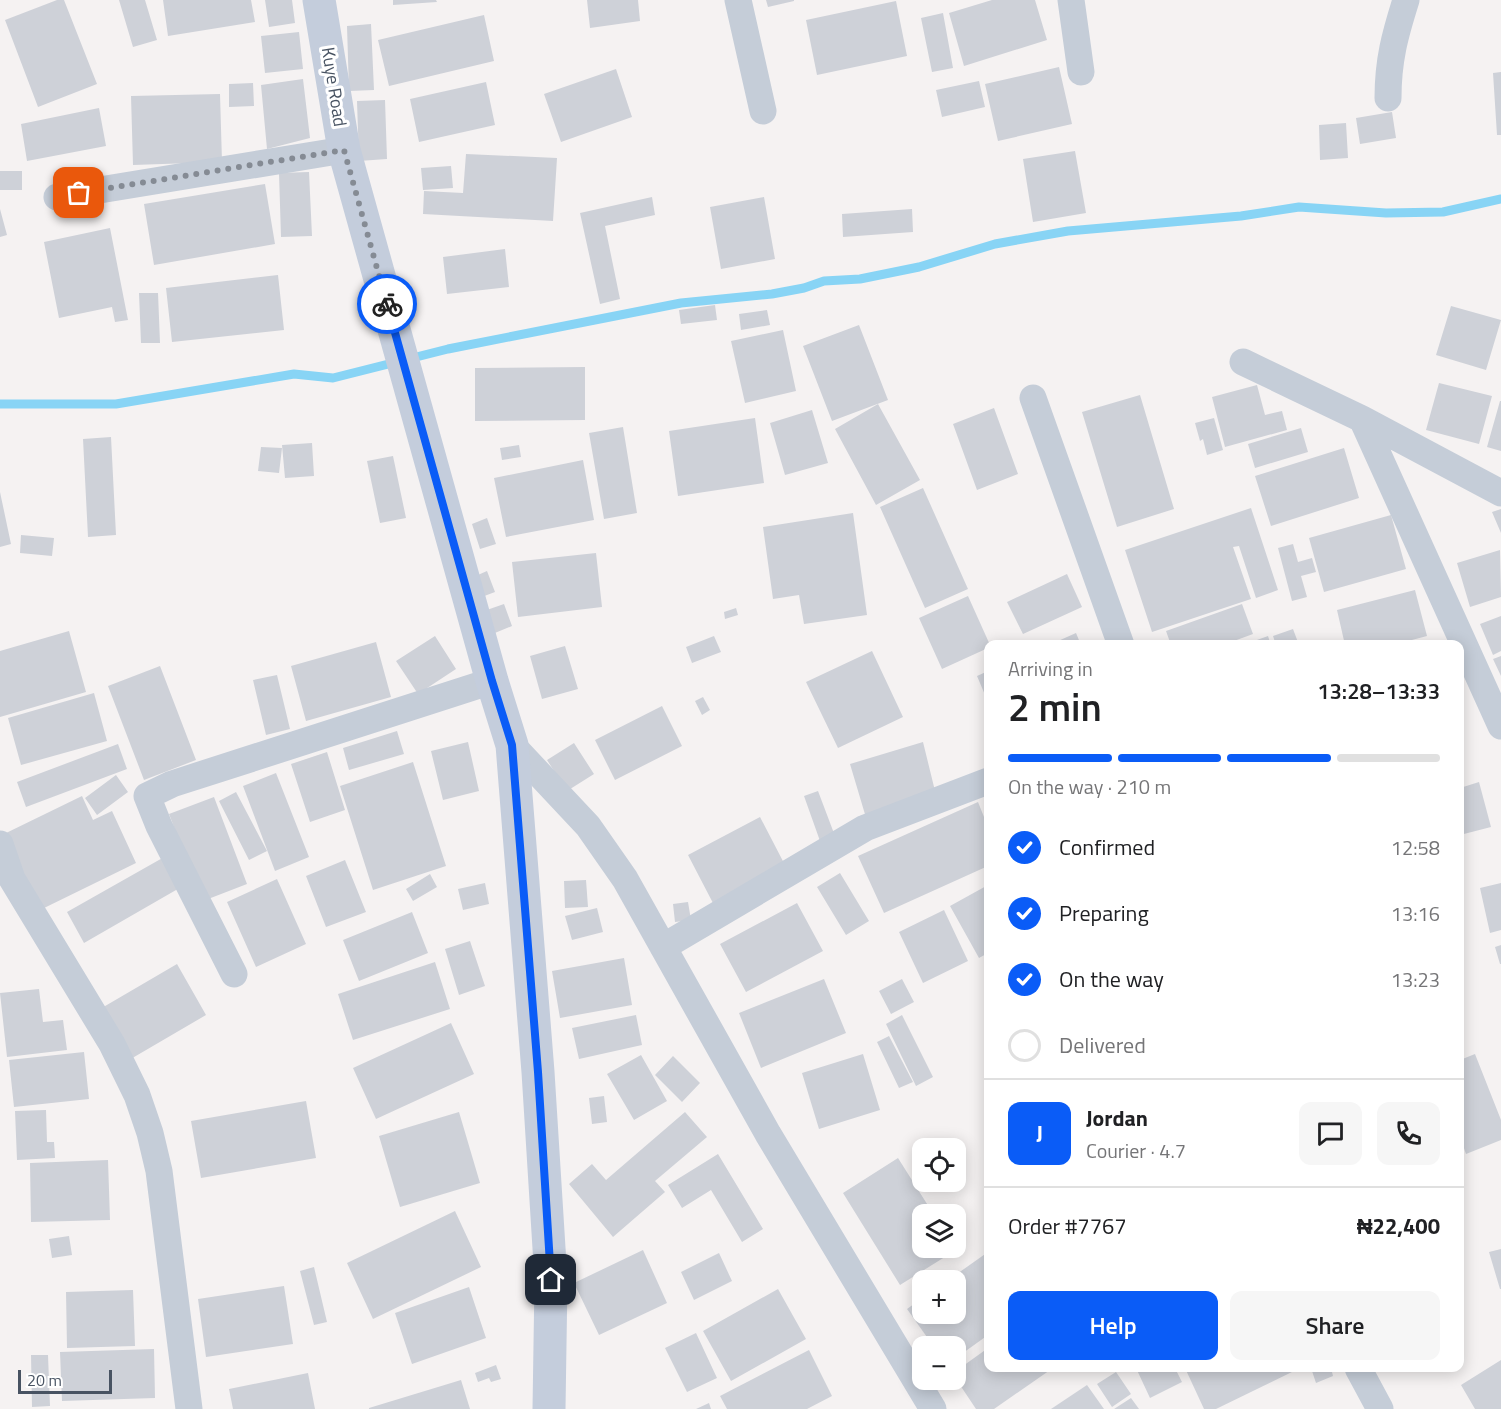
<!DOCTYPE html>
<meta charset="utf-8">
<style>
body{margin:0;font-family:"Titillium Web",sans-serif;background:#f6f6f6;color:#202124;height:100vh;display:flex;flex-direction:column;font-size:22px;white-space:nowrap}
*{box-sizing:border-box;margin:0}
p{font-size:20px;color:#757577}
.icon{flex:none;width:33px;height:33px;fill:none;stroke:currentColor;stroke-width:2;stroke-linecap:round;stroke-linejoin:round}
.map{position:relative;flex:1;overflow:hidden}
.sheet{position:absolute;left:984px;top:640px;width:480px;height:732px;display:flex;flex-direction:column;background:#fff;border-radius:12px;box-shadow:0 3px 15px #0003}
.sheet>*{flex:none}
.controls{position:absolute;left:912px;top:1138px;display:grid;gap:12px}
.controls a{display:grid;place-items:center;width:54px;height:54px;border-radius:12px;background:#fff;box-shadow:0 3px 15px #0003;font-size:30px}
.scale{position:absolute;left:18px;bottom:15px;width:94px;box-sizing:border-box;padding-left:6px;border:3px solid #485362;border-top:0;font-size:16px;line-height:21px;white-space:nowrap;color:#485362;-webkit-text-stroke:4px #fff;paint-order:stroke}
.pin{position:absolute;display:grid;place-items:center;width:51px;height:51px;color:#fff;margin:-26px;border-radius:12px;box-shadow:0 3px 9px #0006}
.courier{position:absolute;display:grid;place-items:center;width:60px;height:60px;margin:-30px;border:4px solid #0a5cf7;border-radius:50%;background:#fff;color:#222;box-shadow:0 2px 8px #0007}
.headline em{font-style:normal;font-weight:600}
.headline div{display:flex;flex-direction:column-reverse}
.headline{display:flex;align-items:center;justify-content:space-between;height:102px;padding:0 24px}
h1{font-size:39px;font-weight:600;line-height:45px}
.bar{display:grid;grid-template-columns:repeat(4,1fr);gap:9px 6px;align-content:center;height:72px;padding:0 24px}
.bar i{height:8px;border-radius:4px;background:#e0e0e0}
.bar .active{background:#0a5cf7}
.bar p{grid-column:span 4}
.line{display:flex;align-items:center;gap:15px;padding:0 24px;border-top:2px solid #e0e0e0}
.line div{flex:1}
.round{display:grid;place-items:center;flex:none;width:63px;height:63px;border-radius:12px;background:#f6f6f6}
ol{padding:0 24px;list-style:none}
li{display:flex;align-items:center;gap:18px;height:66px}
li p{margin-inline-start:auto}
li .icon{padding:6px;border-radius:50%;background:#0a5cf7;color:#fff;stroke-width:4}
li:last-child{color:#757577}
li i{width:33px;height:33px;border:3px solid #e0e0e0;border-radius:50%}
.button{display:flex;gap:12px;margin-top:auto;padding:12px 24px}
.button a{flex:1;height:69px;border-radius:12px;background:#0a5cf7;color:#fff;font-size:24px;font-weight:600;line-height:69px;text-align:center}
.button a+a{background:#f6f6f6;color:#202124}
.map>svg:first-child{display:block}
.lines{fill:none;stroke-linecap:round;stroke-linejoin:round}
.stream{stroke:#88d4f5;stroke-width:9}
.building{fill:#ced1d8}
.street{stroke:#c5cdd8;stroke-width:27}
.secondary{stroke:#c4cddc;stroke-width:33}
.done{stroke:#858b94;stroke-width:6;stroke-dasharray:0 10.8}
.route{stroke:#0a5cf7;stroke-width:8}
.labels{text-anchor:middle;stroke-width:6;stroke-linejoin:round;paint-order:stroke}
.street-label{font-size:18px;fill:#485362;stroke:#fff}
</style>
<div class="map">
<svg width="1501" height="1409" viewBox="0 0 1501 1409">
<rect width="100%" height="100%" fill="#f5f2f2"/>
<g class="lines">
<path class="stream" d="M0 404H116L294 374 333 378 448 349 681 303 772 294 804 288 824 281 860 279 919 267 995 244 1068 231 1241 216 1299 207 1386 213 1443 212 1501 199"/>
</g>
<path class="building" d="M57 0H64L97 84 38 107 5 20Z
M119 0H145L157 40 133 47Z
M163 0H251L255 22 168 36Z
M265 0H292L295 23 269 27Z
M393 0H436L437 2 393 5Z
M587 0H638L640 21 590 28Z
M766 0H794V1L768 7Z
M992 0H1035L1047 40 964 66 949 13Z
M896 1 907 56 817 75 806 20Z
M943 13 953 68 932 72 921 18Z
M484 15 494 61 389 86 378 40Z
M371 24 374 90 349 91 347 26Z
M299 32 303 69 265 73 261 36Z
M1059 67 1072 124 998 141 985 84Z
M616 69 632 117 561 142 544 94Z
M1501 72V135H1497L1493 73Z
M303 79 310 138 267 149 261 85Z
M979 81 985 107 942 117 936 90Z
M486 82 495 125 419 142 410 99Z
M253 83 254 106 229 107V84Z
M220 94 222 162 133 165 131 96Z
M385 100 387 159 359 161 357 101Z
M99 108 106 146 27 161 21 124Z
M1392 112 1396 138 1360 144 1356 118Z
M1346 123 1348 158 1320 160 1319 125Z
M1075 151 1086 213 1033 222 1023 159Z
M466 154 557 158 553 221 423 214 424 191 463 193Z
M451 166 453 188 423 190 421 168Z
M0 171H22V190H0Z
M309 172 312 236 281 237 279 173Z
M265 184 275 244 154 265 144 204Z
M652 197 655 215 605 226 620 299 600 304 580 213Z
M764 197 775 259 721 269 710 207Z
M0 209 7 235 0 237Z
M912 209 913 232 843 237 842 214Z
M110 228 128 320 115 322 112 307 59 318 44 242Z
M505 249 509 287 447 294 443 257Z
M278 275 284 330 172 342 166 288Z
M139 293H158L160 343H141Z
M715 305 717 320 681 324 679 310Z
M1451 306 1501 320 1486 370 1436 355Z
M767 310 770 325 741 330 739 314Z
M859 325 888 400 832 421 803 346Z
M783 330 796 391 745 403 731 341Z
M585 367V420L475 421V368Z
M1439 383 1492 396 1479 444 1426 430Z
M1257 385 1265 415 1282 411 1287 430 1225 447 1212 397Z
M1140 395 1174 509 1117 527 1082 412Z
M1500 401H1501V451L1487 447Z
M878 404 920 480 876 505 835 429Z
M994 408 1018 474 977 490 953 424Z
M812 410 828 463 785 475 770 423Z
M755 418 764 483 678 496 669 431Z
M1214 418 1223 450 1207 455 1203 439 1200 441 1195 423Z
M623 427 637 513 604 519 589 433Z
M1301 428 1308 452 1255 468 1248 444Z
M111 437 116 535 88 537 83 439Z
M312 443 314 476 285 478 282 445Z
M519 445 521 457 502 460 500 448Z
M261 447 282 448 279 473 258 471Z
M1344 448 1359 498 1271 526 1255 476Z
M393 456 406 518 380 523 367 461Z
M583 460 594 520 506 537 494 478Z
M923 488 968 589 925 608 880 507Z
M0 492 11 544 0 547Z
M1251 508 1278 590 1256 598 1239 546 1233 547 1251 599 1152 632 1125 550Z
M1501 509V533L1492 512Z
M853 513 867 615 804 624 799 595 773 599 763 527Z
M1391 515 1406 569 1324 592 1309 538Z
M487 518 496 544 480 549 472 524Z
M21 535 54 538 52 556 20 553Z
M1293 544 1298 562 1312 558 1316 572 1301 576 1307 597 1292 601 1278 548Z
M1500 550 1501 597 1470 607 1457 563Z
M596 553 602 607 518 617 512 562Z
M487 571 495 592 479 598 471 578Z
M1067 574 1082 607 1023 634 1007 602Z
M1415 590 1427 636 1393 645H1345L1337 610Z
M968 596 990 645H988V648L942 669 919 618Z
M504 604 512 626 490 635 481 612Z
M1242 604 1253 634 1223 645H1171L1166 631Z
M736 608 738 615 725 619 724 612Z
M1501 616V651L1493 655 1480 624Z
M1293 629 1299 645H1276L1273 636Z
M69 631 86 692 0 717V651Z
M1076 633 1081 645H1049Z
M435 636 456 669 418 694 396 661Z
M714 636 721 652 692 663 686 647Z
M1268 636 1271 645H1243Z
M376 642 391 697 306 721 291 666Z
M565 646 578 689 542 699 530 656Z
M872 651 903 717 838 748 806 682Z
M1501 656V676L1493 659Z
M160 666 196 760 144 780 108 686Z
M988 671V702L977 676Z
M277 675 290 729 266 735 253 680Z
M94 693 107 741 21 765 8 718Z
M703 697 710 710 702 715 695 701Z
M662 706 682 746 615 780 595 740Z
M397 731 404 754 349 770 343 748Z
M468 742 479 791 443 800 431 751Z
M923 742 936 795 867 821 850 764Z
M574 743 594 774 567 791 547 760Z
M118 744 127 769 26 807 17 782Z
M327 752 345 810 310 822 291 764Z
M413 762 446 866 373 890 340 786Z
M276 773 309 857 275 871 243 786Z
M116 775 128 792 97 815 85 798Z
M1479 782 1491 827 1460 835V788Z
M818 791 835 836 820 841 804 796Z
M236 792 267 851 249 860 219 801Z
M82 796 93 820 112 811 136 863 40 910 4 834Z
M214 797 247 884 203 901 169 814Z
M978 802 988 827V866L884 913 858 856Z
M760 817 786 867 714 905 688 855Z
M166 856 183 886 84 943 67 912Z
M345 860 366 912 326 927 306 876Z
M840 873 869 921 846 935 817 887Z
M430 874 437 887 413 901 406 889Z
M277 879 306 944 256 967 227 902Z
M586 880 588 907 565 908 564 881Z
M485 883 489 904 463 910 458 889Z
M1501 883V930L1490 933 1480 888Z
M988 885V953L979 958 950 906Z
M688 902 691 920 675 922 673 904Z
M797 903 823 951 746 992 720 944Z
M597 908 603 932 572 940 565 916Z
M944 910 968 961 923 983 899 932Z
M412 912 428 953 359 981 343 940Z
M470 941 485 986 459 995 445 949Z
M1501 945V964H1500L1495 947Z
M624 958 632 1005 560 1018 552 971Z
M435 962 450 1009 353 1040 338 994Z
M177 964 206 1015 129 1060 100 1009Z
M824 979 846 1033 761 1068 739 1013Z
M902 979 914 1002 891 1014 879 991Z
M39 989 43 1022 63 1020 67 1050 7 1057 0 993Z
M636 1015 642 1045 579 1059 572 1028Z
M902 1015 933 1077 916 1086 886 1024Z
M451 1023 474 1074 376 1119 353 1068Z
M889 1036 913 1082 899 1088 877 1042Z
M84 1052 89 1099 14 1107 9 1060Z
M863 1054 880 1110 819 1129 802 1073Z
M1475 1054 1501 1120V1140L1466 1154 1460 1137V1060Z
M641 1055 667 1101 634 1120 607 1074Z
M673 1056 700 1083 682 1102 655 1075Z
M604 1096 607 1122 592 1124 589 1098Z
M306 1101 316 1158 201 1178 191 1121Z
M46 1110 47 1142H54L55 1158 17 1160 15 1111Z
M459 1112 480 1183 400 1207 379 1136Z
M685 1112 707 1137 655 1181 665 1192 613 1237 569 1184 592 1164 606 1180Z
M718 1154 763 1229 742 1242 711 1190 682 1208 668 1185Z
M898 1158 934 1215H922V1248H955L956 1250 900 1285 843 1193Z
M108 1160 110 1220 31 1222 30 1163Z
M455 1211 481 1267 373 1319 347 1263Z
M69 1236 72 1255 52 1258 49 1239Z
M1501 1249V1289H1500L1489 1252Z
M643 1250 667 1303 599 1335 574 1283Z
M988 1252V1335L956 1358V1347H934L907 1309 922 1298V1314H956V1281H947Z
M719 1253 732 1281 694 1300 681 1272Z
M314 1267 327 1322 314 1325 300 1271Z
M284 1286 293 1344 206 1357 198 1299Z
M469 1287 486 1338 412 1364 395 1313Z
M778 1289 806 1339 731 1381 703 1331Z
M133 1290 135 1346 67 1348 66 1292Z
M696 1333 717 1378 687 1392 665 1348Z
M988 1348V1368H1053L994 1409H976L956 1379V1371Z
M154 1349 155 1398 62 1401 60 1352Z
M809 1350 832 1396 807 1409H727L720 1396Z
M31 1355H48L50 1406 32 1407Z
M1501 1360V1409H1475L1461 1385Z
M496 1365 501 1379 491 1382 489 1378 478 1382 475 1373Z
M1136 1368H1175L1182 1382 1150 1398Z
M1185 1368H1292L1294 1371 1216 1409H1204Z
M1311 1368H1331L1333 1376 1316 1383Z
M1116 1372 1131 1394 1112 1407 1097 1384Z
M308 1373 315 1409H233L229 1389Z
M461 1380 470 1409H369V1408Z
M1087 1385 1104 1409H1051Z
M1131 1398 1139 1409H1114Z
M709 1403 711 1409H696Z"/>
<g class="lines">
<path class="street" d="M738 0 763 111
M1071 0 1081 72
M1388 98C1388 60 1395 35 1406 0
M57 197 344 150
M1243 362 1362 419 1501 493
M1033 398 1121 645
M1362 419 1501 726
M512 745 588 826 625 879 768 1134 933 1409
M0 844 12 879 112 1044 137 1095 150 1133 159 1171 189 1409
M663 947 865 828 988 781
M234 974 159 826 147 796 172 784 492 681
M1358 1368 1380 1409"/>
<path class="secondary" d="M319 0 344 150 492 681 512 745 538 1072 551 1280 549 1409"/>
</g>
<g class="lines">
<path class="done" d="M79 193 344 150 387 304"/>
<path class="route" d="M387 304 492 681 512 745 538 1072 551 1280"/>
</g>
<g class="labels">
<g class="street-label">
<text transform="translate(334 87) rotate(81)" y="6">Kuye Road</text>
</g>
</g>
</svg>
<div class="controls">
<a><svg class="icon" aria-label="locate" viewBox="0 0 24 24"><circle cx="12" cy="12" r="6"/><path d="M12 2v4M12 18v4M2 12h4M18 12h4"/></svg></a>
<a><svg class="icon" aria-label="layers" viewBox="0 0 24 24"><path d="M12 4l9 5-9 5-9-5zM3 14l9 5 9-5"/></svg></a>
<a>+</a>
<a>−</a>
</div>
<div class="scale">20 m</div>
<div class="pin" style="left:79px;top:193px;background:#ea580c"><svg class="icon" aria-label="bag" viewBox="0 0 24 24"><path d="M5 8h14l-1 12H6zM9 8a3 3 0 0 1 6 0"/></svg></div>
<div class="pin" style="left:551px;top:1280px;background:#1f2937"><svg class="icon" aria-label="home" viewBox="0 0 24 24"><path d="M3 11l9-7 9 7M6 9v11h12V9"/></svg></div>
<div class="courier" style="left:387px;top:304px"><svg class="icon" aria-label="bike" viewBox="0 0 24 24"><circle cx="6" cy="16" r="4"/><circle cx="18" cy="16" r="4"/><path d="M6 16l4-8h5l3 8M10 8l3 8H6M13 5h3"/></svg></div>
<section class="sheet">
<div class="headline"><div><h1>2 min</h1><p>Arriving in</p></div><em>13:28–13:33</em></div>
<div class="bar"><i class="active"></i><i class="active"></i><i class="active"></i><i></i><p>On the way · 210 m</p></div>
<ol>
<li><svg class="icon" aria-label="check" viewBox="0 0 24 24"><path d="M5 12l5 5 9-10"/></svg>Confirmed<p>12:58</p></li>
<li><svg class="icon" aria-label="check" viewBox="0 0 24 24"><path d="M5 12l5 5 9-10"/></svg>Preparing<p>13:16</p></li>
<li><svg class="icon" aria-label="check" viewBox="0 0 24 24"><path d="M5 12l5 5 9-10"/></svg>On the way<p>13:23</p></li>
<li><i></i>Delivered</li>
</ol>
<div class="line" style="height:108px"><b class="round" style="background:#0a5cf7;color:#fff">J</b><div><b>Jordan</b><p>Courier · 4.7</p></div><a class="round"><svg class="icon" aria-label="chat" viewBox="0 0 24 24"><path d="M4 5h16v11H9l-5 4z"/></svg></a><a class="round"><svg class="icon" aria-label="phone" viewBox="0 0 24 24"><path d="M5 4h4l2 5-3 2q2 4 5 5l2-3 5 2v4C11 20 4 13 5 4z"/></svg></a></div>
<div class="line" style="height:78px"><div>Order #7767</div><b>₦22,400</b></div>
<div class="button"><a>Help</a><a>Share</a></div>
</section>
</div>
